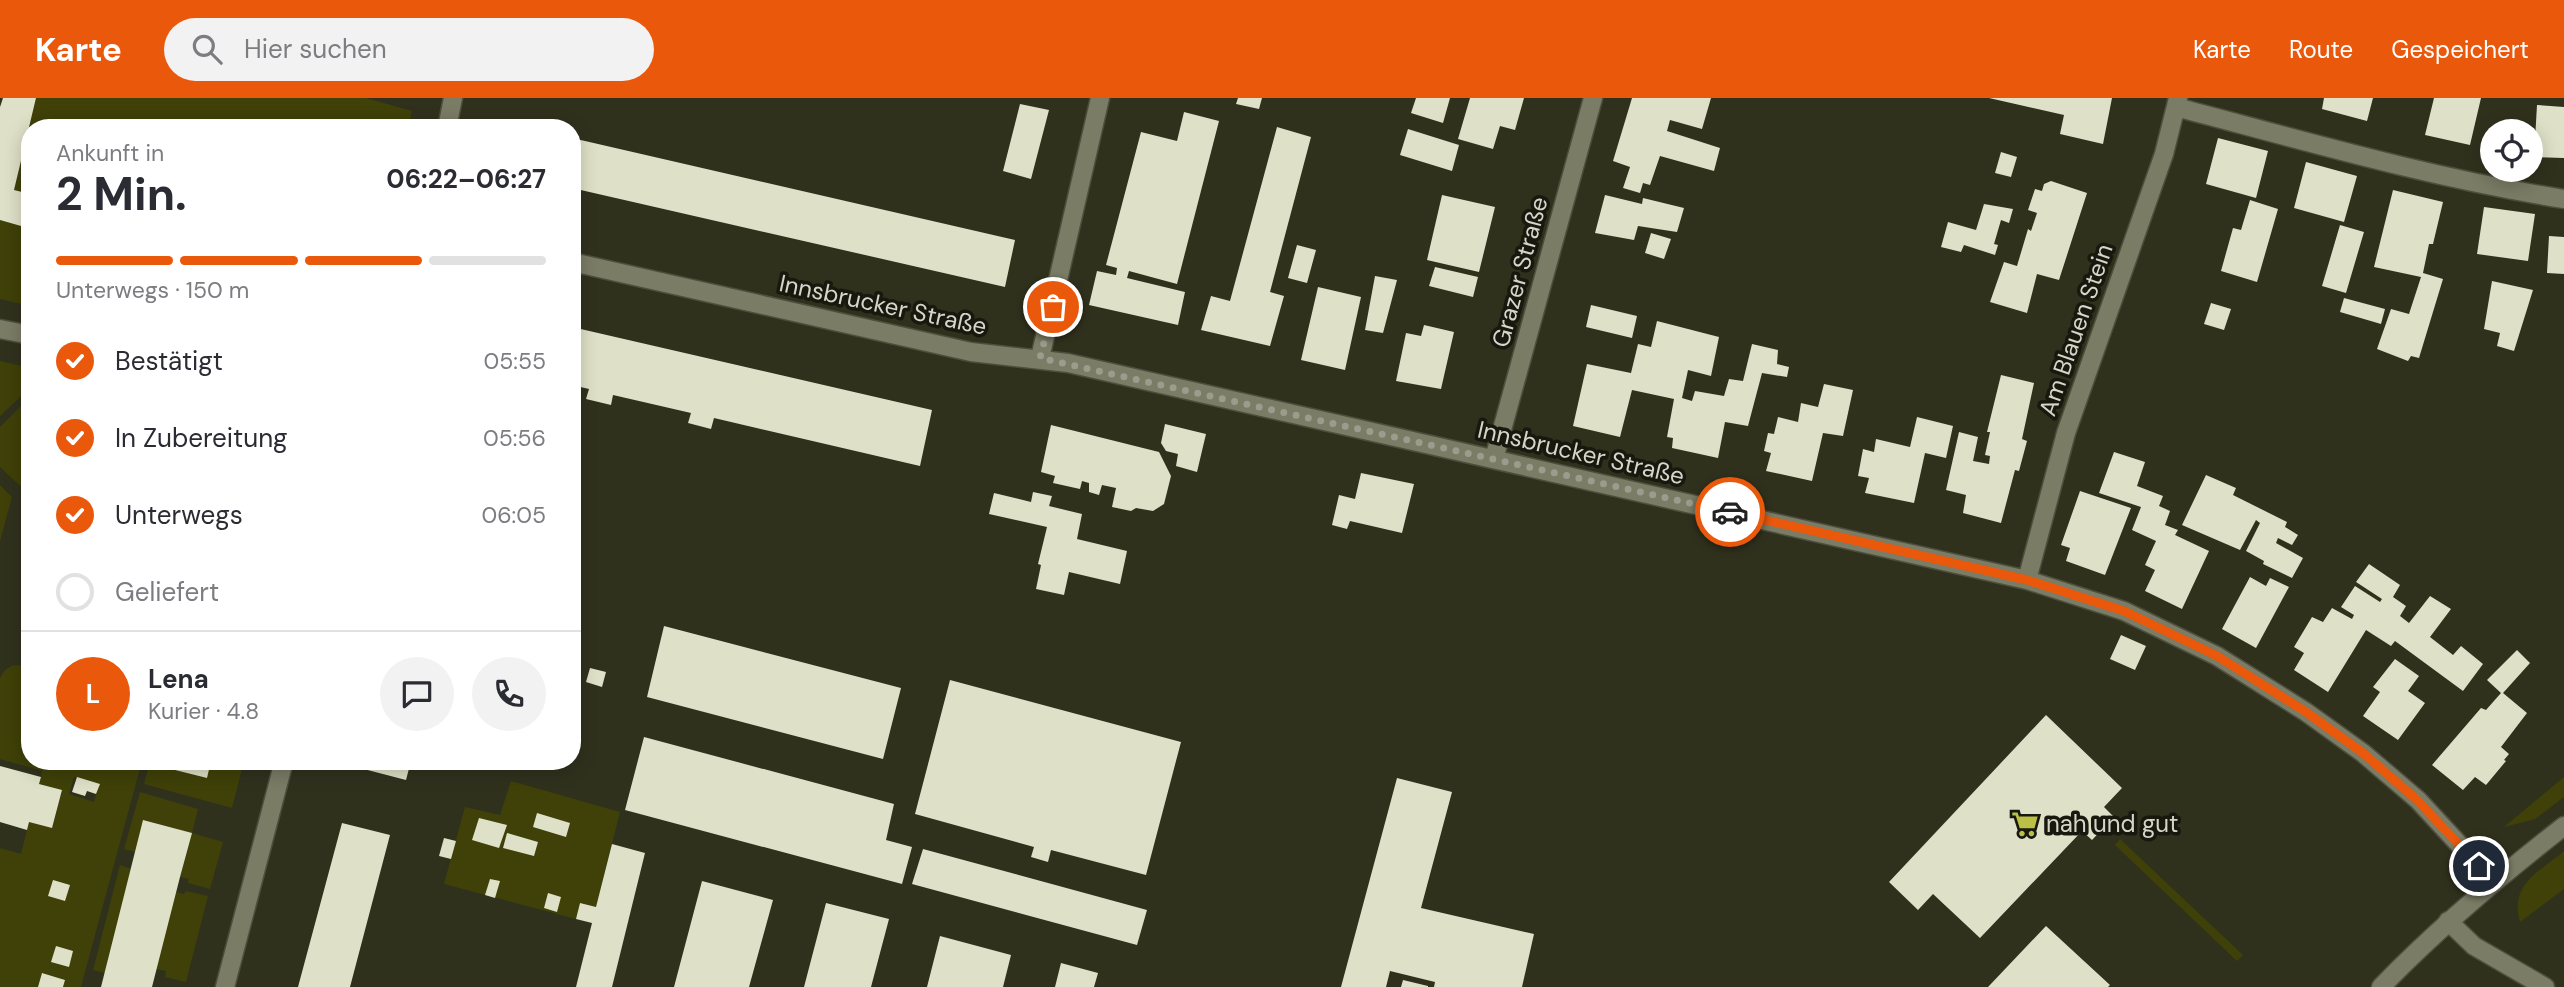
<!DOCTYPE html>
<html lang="de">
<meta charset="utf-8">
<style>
body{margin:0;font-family:"DM Sans",sans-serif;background:#f2f2f3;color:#2b2b33;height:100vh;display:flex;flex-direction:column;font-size:26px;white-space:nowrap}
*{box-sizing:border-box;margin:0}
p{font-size:23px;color:#7c7c81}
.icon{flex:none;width:38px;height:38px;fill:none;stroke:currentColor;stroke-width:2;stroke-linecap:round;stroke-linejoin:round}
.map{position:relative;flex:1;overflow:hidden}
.panel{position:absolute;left:21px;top:21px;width:560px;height:651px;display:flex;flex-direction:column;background:#fff;border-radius:28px;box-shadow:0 4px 18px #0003}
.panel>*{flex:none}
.fabs{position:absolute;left:2480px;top:21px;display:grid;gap:14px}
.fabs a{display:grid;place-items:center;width:63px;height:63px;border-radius:50%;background:#fff;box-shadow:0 4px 18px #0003;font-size:35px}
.pin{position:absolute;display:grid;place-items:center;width:60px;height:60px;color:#fff;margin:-30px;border:4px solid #fff;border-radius:50%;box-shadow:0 2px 7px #0007}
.courier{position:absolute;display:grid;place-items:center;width:70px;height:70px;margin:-35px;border:5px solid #ea580c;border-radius:50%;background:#fff;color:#222;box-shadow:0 2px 9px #0007}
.overview em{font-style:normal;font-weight:700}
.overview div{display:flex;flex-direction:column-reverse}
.overview{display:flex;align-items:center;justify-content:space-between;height:119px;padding:0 35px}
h1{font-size:46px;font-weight:700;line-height:52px}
.bar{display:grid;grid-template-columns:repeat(4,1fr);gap:10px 7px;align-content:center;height:84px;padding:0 35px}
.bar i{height:9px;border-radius:5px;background:#e1e1e2}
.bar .selected{background:#ea580c}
.bar p{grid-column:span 4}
.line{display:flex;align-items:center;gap:18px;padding:0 35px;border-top:2px solid #e1e1e2}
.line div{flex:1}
.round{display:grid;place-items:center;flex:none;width:74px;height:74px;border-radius:37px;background:#f2f2f3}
ol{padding:0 35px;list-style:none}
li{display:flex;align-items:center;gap:21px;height:77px}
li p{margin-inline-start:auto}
li .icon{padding:7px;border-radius:50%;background:#ea580c;color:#fff;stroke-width:4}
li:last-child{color:#7c7c81}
li i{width:38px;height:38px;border:4px solid #e1e1e2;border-radius:50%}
header{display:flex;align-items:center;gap:42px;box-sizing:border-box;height:98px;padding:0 35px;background:#ea580c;color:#fff}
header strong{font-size:33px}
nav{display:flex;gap:38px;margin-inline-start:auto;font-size:24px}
.search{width:490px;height:63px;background:#f2f2f3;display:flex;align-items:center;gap:18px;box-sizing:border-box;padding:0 24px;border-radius:38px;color:#7c7c81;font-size:26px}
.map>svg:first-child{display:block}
.green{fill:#3f4108;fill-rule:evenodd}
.building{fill:#dee0c7}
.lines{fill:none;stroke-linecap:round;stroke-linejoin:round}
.lane-casing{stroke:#4d4e3d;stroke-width:21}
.street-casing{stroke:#4d4e3d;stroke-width:21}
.secondary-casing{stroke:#4d4e3d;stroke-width:21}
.lane{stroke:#7a7c65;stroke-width:18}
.street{stroke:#7a7c65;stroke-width:18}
.secondary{stroke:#7a7c65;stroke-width:18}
.done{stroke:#9b9c8d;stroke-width:7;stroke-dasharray:0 12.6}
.route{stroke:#ea580c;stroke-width:9}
.labels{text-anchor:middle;stroke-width:7;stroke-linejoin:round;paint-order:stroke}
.street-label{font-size:24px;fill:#d5d6ca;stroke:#18180f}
.poi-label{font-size:24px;fill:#d5d6ca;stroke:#18180f;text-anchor:start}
</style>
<header>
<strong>Karte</strong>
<div class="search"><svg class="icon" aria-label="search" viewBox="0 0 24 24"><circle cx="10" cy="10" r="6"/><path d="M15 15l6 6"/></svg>Hier suchen</div>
<nav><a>Karte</a><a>Route</a><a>Gespeichert</a></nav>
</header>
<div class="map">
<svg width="2564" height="889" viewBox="0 0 2564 889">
<rect width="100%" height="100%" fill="#30311d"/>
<path class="green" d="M36 0H366L412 13 408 30H30V96L14 92Z
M0 122 28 130 30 125V208L0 201Z
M0 263 30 270V290L0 318Z
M30 299V364L22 387H19L0 369V329Z
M0 387 12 399 0 443Z
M13 567 30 568V663H142L81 889H63L65 882 43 875 38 889H0V750L21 756 29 724 52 730 62 693 39 686 42 673 0 661V580L5 572ZM74 679 99 686 94 704 69 696Z
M150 663H160L159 668 206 680 211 663H244L232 710 144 686Z
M2564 679V699L2535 721 2504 729Z
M511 683 620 714 596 809 580 805 576 821 444 786 465 709 500 717Z
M140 694 198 711 192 735 223 744 210 791 188 785 189 781 180 779 191 735 144 722 135 754 124 751Z
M2120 741 2243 857 2237 863 2115 747Z
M2564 753V791L2520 824C2509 787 2539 774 2564 753Z
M120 767 131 771 105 875 93 872Z
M186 793 208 798 186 884 165 879 166 873 156 871 176 794 184 796Z"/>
<path class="building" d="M3 0H36L14 92 30 96 28 130 0 122V9Z
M1238 0H1262L1259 11 1236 6Z
M1416 0H1450L1443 25 1411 15Z
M1470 0H1524L1515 32 1500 28 1493 51 1458 41Z
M1632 0H1711L1702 31 1670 22 1667 33 1720 50 1714 73 1660 58 1650 87 1643 85 1640 95 1623 90 1630 69 1613 63Z
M1989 0H2112L2103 46 2060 36 2064 17Z
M2324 0H2373L2367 23 2322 11Z
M2434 0H2481L2470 47 2425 37Z
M1020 6 1049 12 1031 81 1003 73Z
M2537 7 2564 9V60L2534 59Z
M1184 14 1219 23 1177 186 1129 173 1127 180 1185 194 1178 227 1089 207 1097 173 1116 177 1117 170 1106 167 1141 34 1177 43Z
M1277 29 1311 39 1270 194 1284 198 1270 248 1201 232 1211 198 1230 203Z
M1408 31 1459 47 1452 73 1400 57Z
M572 40 1015 142 1005 189 572 90Z
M2218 40 2268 53 2256 100 2206 86Z
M2001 54 2017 59 2011 79 1995 75Z
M2306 64 2357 78 2344 124 2294 110Z
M2051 83 2087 95 2059 182 2037 176 2027 215 1990 204 2004 164 2017 168 2028 131 2031 133 2037 115 2028 112 2035 91 2042 93 2044 86Z
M2393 92 2443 104 2433 146H2429L2423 175 2443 181 2419 260 2411 258 2408 263 2377 251 2391 211 2409 216 2421 179 2374 169Z
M1442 97 1495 109 1479 174 1427 162Z
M1605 97 1642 106 1643 100 1684 110 1677 134 1638 128 1634 142 1595 135Z
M2250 102 2278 111 2257 184 2221 173 2233 130 2241 132Z
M1984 106 2013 111 2009 125 2001 122 1994 146 1998 147 1995 157 1964 147 1961 154 1941 149 1948 124 1976 132Z
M2484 109 2535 116 2528 163 2477 156Z
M2340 127 2364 134 2346 195 2322 188Z
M1651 135 1671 141 1664 161 1645 155Z
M2549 138 2564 139V176L2547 175Z
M1297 147 1316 152 1307 185 1288 180Z
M1435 169 1478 179 1473 199 1429 188Z
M1375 178 1397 182 1383 235 1365 232Z
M2492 183 2533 192 2514 253 2497 248 2500 235 2484 231Z
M1318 189 1361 199 1345 272 1301 262Z
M2344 200 2385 211 2381 226 2340 214Z
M2211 205 2231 211 2224 232 2204 226Z
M1591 207 1637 218 1632 240 1586 229Z
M1657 223 1719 239 1711 278 1688 272 1682 300 1692 303 1695 293 1724 298 1729 281 1743 283 1752 246 1778 252 1777 266 1789 269 1787 279 1762 275 1748 328 1725 324 1718 360 1672 350 1673 340 1667 339 1674 301 1632 292 1620 339 1573 328 1587 266 1631 275 1638 246 1651 249Z
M1424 227 1454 234 1441 291 1396 283 1406 235 1421 238Z
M572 229 932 312 920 368 714 320 711 331 688 325 691 315 613 297 611 307 586 301 589 291 572 287Z
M2001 277 2034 285 2022 341 2027 343 2019 373 2015 372 2001 425 1963 415 1966 397 1946 392 1959 334 1978 339 1973 363 1989 366 1990 358 1985 357 1990 334H1987Z
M1824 286 1853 292 1843 338 1823 335 1812 383 1766 373 1771 355 1764 353 1768 335 1774 336 1778 319 1798 324 1801 305 1818 309Z
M1917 319 1953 328 1946 360 1925 355 1914 405 1865 395 1869 380 1858 378 1863 351 1874 354 1876 341 1910 349Z
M1165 326 1206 336 1197 374 1176 368 1178 356 1166 353 1161 345Z
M1051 327 1159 354 1171 378 1164 406 1153 413 1136 410 1131 413 1112 409 1116 390 1102 387 1099 397 1089 394V385L1082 383 1080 391 1053 385 1055 378 1041 374Z
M2114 354 2145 364 2137 388 2163 398 2159 408 2170 413 2165 427 2178 432 2175 437 2209 453 2182 511 2145 493 2155 472 2145 467 2156 443 2132 432 2141 409 2099 395Z
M1361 375 1414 386 1402 435 1350 423 1347 431 1332 427 1339 397 1355 401Z
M2206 377 2236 390 2233 397 2287 424 2285 429 2298 437 2292 447 2278 440 2276 445 2303 460 2292 480 2263 466 2264 463 2246 453 2260 425 2256 422 2240 452 2182 427Z
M2080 393 2131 410 2105 477 2066 463 2070 450 2061 447Z
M1033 394 1052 398 1049 408 1082 416 1077 441 1127 453 1120 486 1069 474 1064 497 1036 491 1041 467 1038 466 1047 429 989 416 994 395 1031 404Z
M2369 466 2400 487 2393 499 2406 508 2400 518 2409 525 2430 498 2451 511 2430 539 2453 557 2461 548 2483 566 2463 593 2395 543 2391 548 2366 532 2328 594 2294 572 2304 555 2294 549 2312 519 2323 524 2332 510 2352 521 2354 517 2341 509 2355 488 2380 504 2382 501 2356 484Z
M2250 479 2266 488 2270 480 2289 489 2256 550 2222 531Z
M664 528 901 590 883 661 647 599Z
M2121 537 2146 548 2135 572 2110 561Z
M2517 552 2530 565 2503 595 2527 615 2501 649 2509 656 2504 662 2506 663 2486 687 2475 679 2463 692 2432 667 2481 610 2486 612 2501 595 2487 582Z
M2395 561 2419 578 2408 593 2425 605 2398 642 2363 618 2380 594 2373 589Z
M590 570 606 574 602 589 586 584Z
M950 582 1181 644 1146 777 1051 752 1048 764 1031 759 1034 749 915 716Z
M2046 617 2122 690 2104 709 2114 719 2092 742 2082 733 1980 840 1933 796 1918 812 1889 784Z
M644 639 894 706 886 742 912 749 902 786 625 712Z
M160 663H211L207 680 159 668Z
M357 663H411L406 682 356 669Z
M0 668 41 679 39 686 62 692 52 730 29 724 27 732 0 724Z
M77 679 100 686 96 696 87 693 85 698 72 694Z
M1397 680 1452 694 1421 810 1534 836 1522 889H1434L1435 884 1390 873 1386 889H1341Z
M537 715 570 725 566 739 533 729Z
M479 720 507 727 499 750 472 742Z
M143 722 192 735 180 779 152 889H101Z
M342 725 390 737 350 889H298Z
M507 735 538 744 534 758 503 750Z
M444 740 456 743 451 761 439 758Z
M612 746 645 755 612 889H576L592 825 576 821 580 805 596 809Z
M923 751 1147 812 1137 847 912 786Z
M490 781 500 783 495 800 485 797Z
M53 782 70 787 65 803 48 798Z
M702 783 773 802 749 889H674Z
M548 795 561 799 557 814 544 810Z
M826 805 889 821 871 889H804Z
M2046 828 2110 887 2108 889H1988Z
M940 838 1011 857 1003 889H927Z
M56 848 73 853 69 869 51 864Z
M1061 865 1098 875 1094 889H1055Z
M42 875 65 882 63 889H38Z
M1403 882 1428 888V889H1401Z"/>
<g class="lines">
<defs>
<path id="lane" d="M2448 823 2474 848 2545 889"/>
<path id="street" d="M2176 9C2305 43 2432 80 2564 101
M447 30 453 0
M572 164 971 254 1068 265 2027 482 2124 513 2217 558 2306 614 2363 655 2418 702 2493 783
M0 231 30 237
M1040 260 1100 0
M1494 361 1593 0
M2027 482 2066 335 2164 56 2178 0
M225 889 284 663"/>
<path id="secondary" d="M2381 889C2438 830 2500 778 2564 728"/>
</defs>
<use href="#lane" class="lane-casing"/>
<use href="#street" class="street-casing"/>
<use href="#secondary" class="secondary-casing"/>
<use href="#lane" class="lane"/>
<use href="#street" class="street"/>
<use href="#secondary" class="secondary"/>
</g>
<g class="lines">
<path class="done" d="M1053 209 1040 260 1730 414"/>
<path class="route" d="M1730 414 2027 482 2124 513 2217 558 2306 614 2363 655 2417 702 2479 768"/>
</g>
<defs>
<symbol id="supermarket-bare" viewBox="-9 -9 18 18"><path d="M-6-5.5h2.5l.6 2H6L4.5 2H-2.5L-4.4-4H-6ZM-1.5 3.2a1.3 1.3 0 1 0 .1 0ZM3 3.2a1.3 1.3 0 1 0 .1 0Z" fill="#bac045" stroke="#18180f" stroke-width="2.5" paint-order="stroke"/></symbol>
</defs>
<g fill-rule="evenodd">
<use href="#supermarket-bare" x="2006" y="707" width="38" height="38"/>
</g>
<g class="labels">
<g class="street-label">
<text transform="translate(1520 174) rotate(-75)" y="8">Grazer Straße</text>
<text transform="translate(883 207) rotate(12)" y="8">Innsbrucker Straße</text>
<text transform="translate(2076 232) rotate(-71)" y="8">Am Blauen Stein</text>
<text transform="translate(1581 355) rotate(13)" y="8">Innsbrucker Straße</text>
</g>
<g class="poi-label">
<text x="2046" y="734">nah und gut</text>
</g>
</g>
</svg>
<div class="fabs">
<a><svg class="icon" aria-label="locate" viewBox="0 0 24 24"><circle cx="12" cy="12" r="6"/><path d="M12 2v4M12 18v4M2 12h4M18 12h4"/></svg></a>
</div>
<div class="pin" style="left:1053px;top:209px;background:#ea580c"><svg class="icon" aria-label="bag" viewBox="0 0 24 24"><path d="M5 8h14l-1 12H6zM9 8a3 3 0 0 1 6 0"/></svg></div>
<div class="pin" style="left:2479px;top:768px;background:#1f2937"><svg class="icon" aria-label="home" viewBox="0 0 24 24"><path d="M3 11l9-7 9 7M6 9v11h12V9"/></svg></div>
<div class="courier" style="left:1730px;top:414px"><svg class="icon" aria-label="car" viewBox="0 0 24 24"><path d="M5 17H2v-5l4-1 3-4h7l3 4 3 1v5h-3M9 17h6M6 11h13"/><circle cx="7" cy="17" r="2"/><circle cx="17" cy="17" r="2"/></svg></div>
<section class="panel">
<div class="overview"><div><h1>2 Min.</h1><p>Ankunft in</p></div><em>06:22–06:27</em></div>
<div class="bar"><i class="selected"></i><i class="selected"></i><i class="selected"></i><i></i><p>Unterwegs · 150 m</p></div>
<ol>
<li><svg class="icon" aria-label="check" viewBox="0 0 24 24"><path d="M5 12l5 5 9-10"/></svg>Bestätigt<p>05:55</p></li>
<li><svg class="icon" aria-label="check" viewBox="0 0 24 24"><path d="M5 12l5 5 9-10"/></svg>In Zubereitung<p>05:56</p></li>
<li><svg class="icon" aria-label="check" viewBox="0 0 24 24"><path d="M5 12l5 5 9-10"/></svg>Unterwegs<p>06:05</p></li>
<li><i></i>Geliefert</li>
</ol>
<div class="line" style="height:126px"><b class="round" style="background:#ea580c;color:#fff">L</b><div><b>Lena</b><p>Kurier · 4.8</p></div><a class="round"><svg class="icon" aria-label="chat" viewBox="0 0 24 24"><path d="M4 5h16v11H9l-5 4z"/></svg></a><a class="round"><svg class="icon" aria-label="phone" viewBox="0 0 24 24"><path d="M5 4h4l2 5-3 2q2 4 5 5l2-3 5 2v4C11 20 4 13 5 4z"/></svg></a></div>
</section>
</div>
